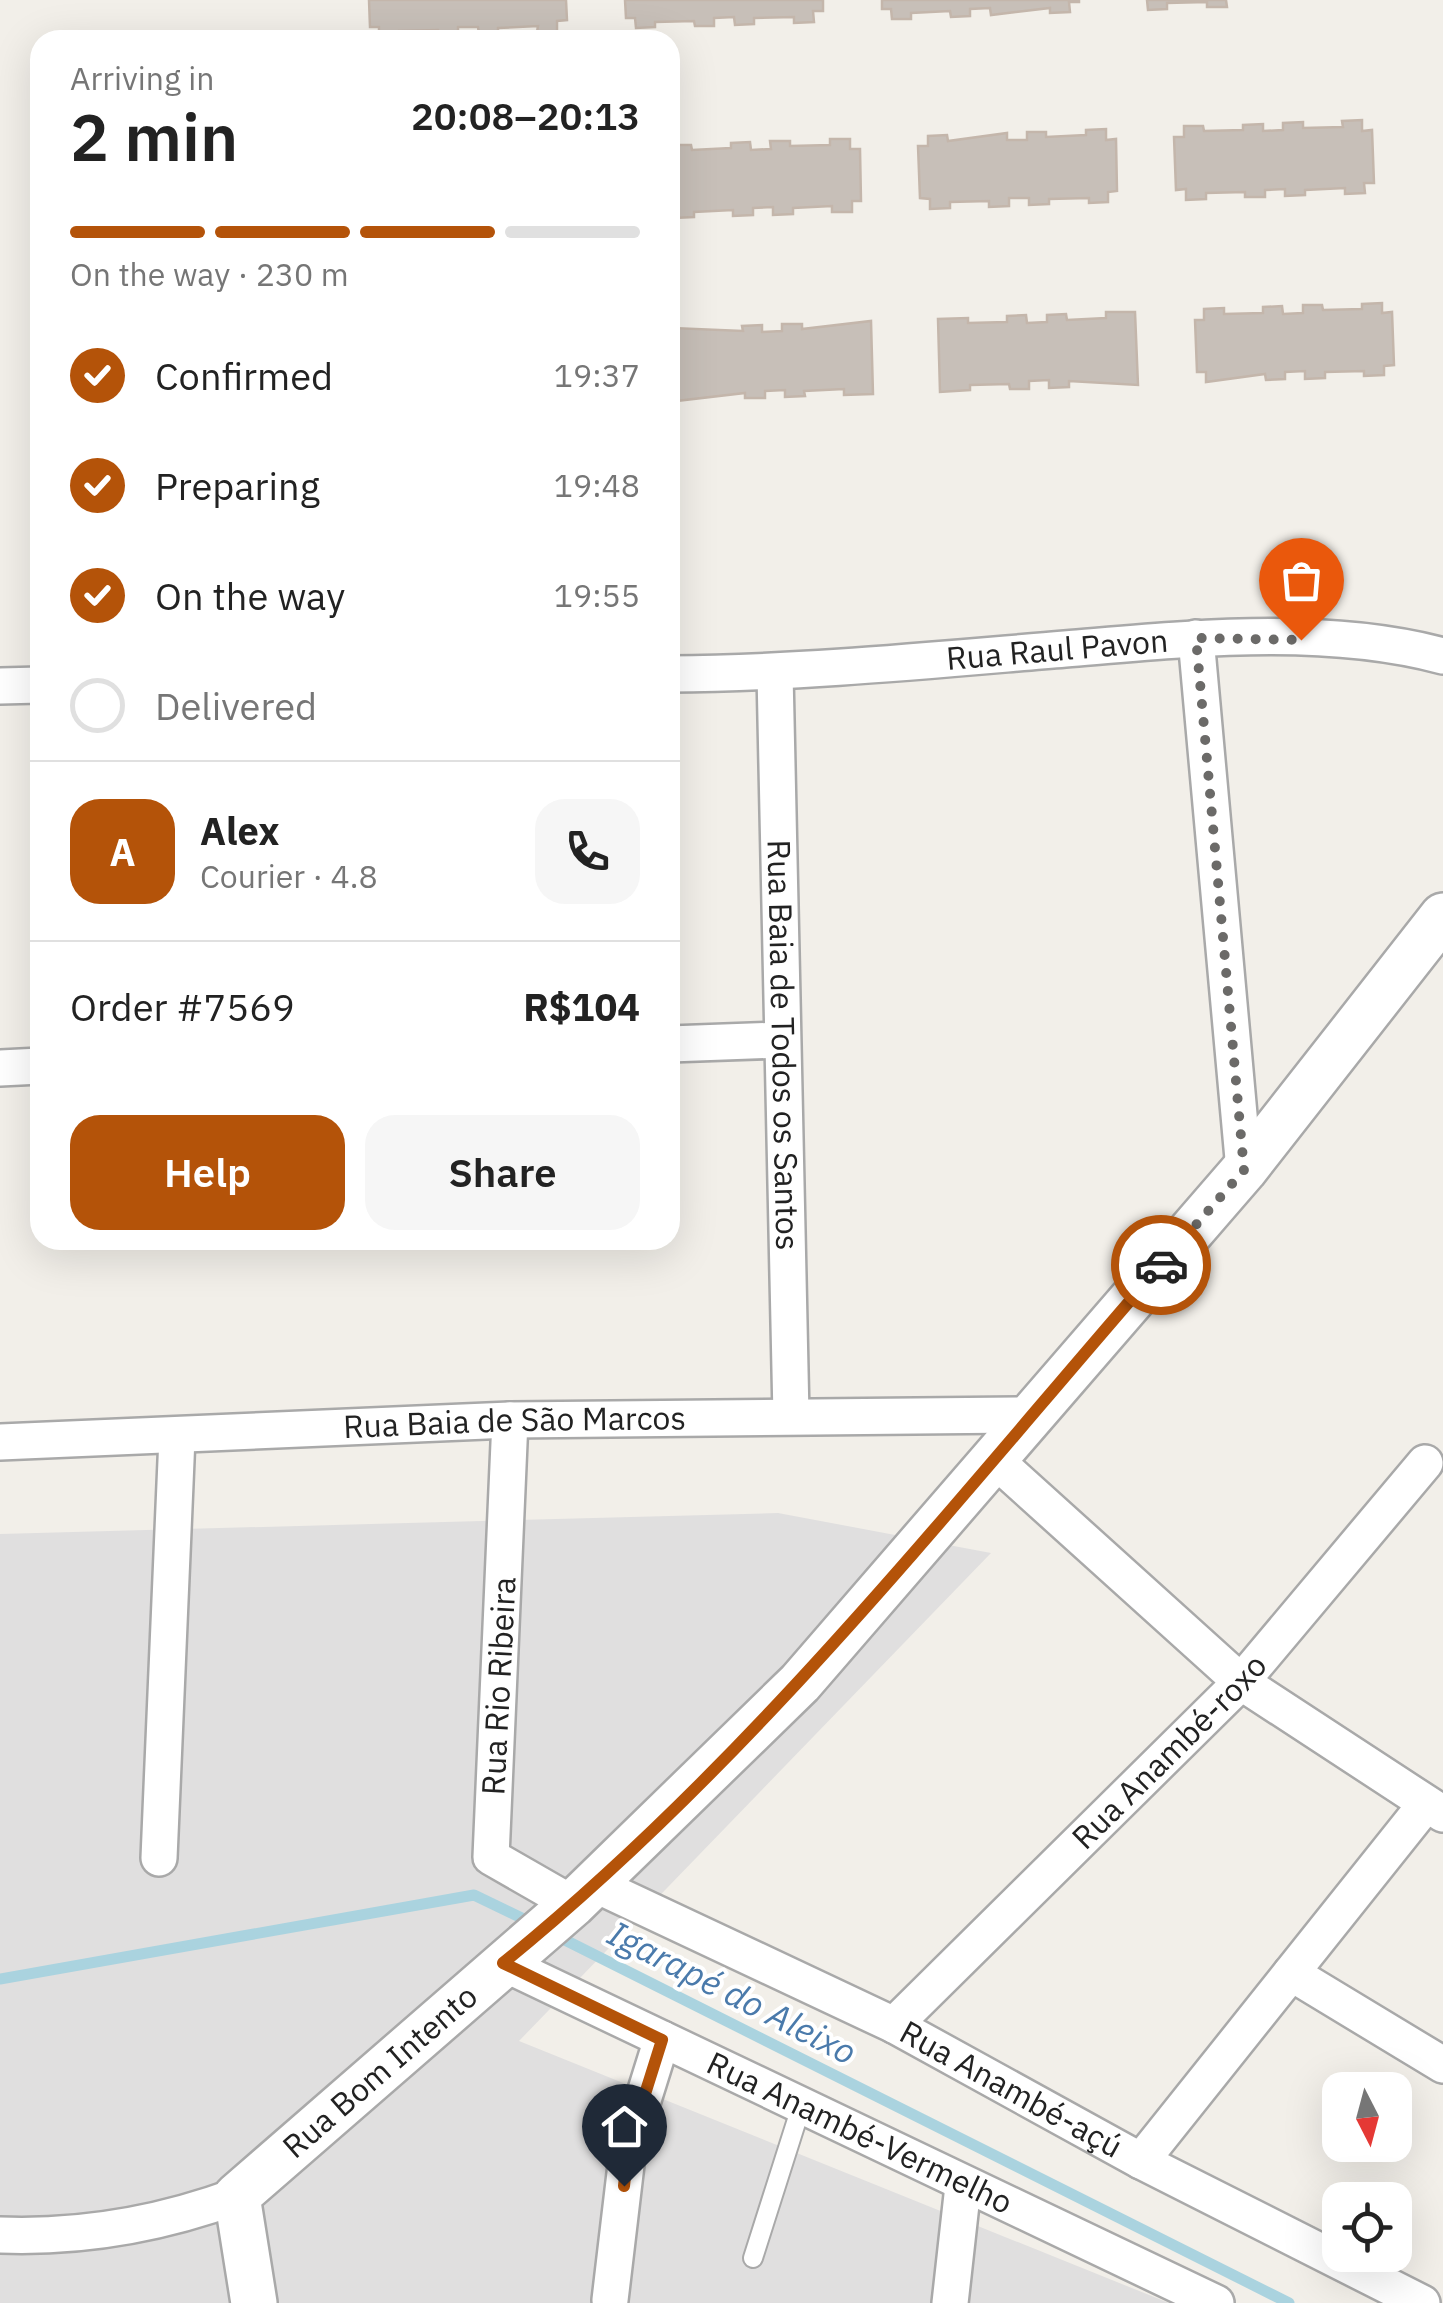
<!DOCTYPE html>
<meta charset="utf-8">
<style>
body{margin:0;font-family:"IBM Plex Sans",sans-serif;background:#f6f6f6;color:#222;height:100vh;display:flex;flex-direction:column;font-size:38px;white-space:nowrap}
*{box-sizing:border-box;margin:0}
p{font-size:32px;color:#767676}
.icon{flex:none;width:55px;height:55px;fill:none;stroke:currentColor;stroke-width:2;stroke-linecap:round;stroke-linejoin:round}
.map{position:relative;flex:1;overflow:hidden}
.panel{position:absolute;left:30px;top:30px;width:650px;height:1220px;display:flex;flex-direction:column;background:#fff;border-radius:30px;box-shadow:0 10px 40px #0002}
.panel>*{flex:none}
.needle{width:65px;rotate:174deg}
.fabs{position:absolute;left:1322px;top:2072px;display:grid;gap:20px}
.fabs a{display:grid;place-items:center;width:90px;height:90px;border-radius:20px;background:#fff;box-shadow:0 10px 40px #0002;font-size:50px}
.pin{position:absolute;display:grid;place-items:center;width:85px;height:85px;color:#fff;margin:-102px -42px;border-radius:50% 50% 50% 0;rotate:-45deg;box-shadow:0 0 10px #0007}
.pin .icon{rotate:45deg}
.courier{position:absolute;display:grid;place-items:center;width:100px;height:100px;margin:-50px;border:8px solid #b45309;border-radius:50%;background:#fff;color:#222;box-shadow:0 2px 12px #0007}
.headline em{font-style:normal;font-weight:600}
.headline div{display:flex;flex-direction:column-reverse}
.headline{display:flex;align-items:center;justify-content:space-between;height:170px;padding:0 40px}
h1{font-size:65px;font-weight:600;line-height:75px}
.bar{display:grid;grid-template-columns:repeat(4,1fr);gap:15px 10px;align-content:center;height:120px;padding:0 40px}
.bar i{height:12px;border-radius:8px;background:#e0e0e0}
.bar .active{background:#b45309}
.bar p{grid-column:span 4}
.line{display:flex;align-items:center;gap:25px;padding:0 40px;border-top:2px solid #e0e0e0}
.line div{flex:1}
.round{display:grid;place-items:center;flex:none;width:105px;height:105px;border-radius:30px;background:#f6f6f6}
ol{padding:0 40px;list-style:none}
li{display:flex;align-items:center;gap:30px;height:110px}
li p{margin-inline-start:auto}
li .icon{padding:10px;border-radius:50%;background:#b45309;color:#fff;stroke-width:4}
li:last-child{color:#767676}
li i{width:55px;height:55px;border:5px solid #e0e0e0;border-radius:50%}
.primary-button{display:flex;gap:20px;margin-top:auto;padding:20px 40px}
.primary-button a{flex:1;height:115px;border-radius:30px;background:#b45309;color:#fff;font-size:40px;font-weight:600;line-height:115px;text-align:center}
.primary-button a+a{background:#f6f6f6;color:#222}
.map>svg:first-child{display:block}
.residential{fill:#e0dfdf}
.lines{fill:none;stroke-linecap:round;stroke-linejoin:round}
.stream{stroke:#aad3df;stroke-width:11}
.building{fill:#c7bfb8;stroke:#c4b6ab;stroke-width:2.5}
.service-casing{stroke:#a9a9a9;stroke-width:22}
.minor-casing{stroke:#a9a9a9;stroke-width:40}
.tertiary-casing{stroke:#a9a9a9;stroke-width:50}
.service{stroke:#fff;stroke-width:18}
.minor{stroke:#fff;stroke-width:35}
.tertiary{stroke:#fff;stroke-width:45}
.done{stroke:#6b6a68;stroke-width:10;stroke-dasharray:0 18}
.route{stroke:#b45309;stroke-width:12}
.labels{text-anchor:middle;stroke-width:8;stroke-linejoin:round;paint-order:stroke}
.street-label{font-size:32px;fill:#222;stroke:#fff}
.water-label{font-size:35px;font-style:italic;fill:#4a7aab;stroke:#fff}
</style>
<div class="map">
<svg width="1443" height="2303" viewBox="0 0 1443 2303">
<rect width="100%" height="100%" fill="#f2efe9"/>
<path class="residential" d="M778 1513 991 1553 519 2041 1169 2303H0V1534Z"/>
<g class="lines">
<path class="stream" d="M553 1934 1289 2303
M0 1979 474 1895 532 1923"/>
</g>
<path class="building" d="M369 0H566L567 20 557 21V31L537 32 538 26 498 28V33L479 34 478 27H458V35H439L438 30 399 31V37L379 38V27H370Z
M625 0H823V11H813L814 22 794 23V17L754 18V24L735 25 734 17 714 18V26H695L694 21 655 22V27L636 28 635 18H626Z
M882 0H1079V2H1069L1070 12 1050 13V8L991 15 990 8 970 9V16L951 17 950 11 911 13V19H892L891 9H882Z
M1147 0H1226L1227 7H1207V2L1167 3V9L1148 10Z
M1362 120V131L1372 130 1374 183H1364L1365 193 1345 194V188L1305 190V195L1285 196V189L1265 190V197H1245V192L1206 193V199L1186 200V189L1176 190 1174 137H1184V126H1203L1204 131 1243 130V125L1263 124V131L1283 130V123L1303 122V128L1343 127 1342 121Z
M1106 129V140L1116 139 1117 191 1108 192V202L1089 203V198L1049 199V204L1029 205V198H1009V206L989 207V201L950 202V208L930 209V199L920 198 918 146H928V136L947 135 948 141 1007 133V140H1027V132H1046V137L1086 135V130Z
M830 139H850V149H860L861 201H852V212H832V206L793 208V214L773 215V207L753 208V215L733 216V210L694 212V217L674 218 672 145H691L692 150 731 148V143L750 142 751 150 771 149 770 141H790V146L830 145Z
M1382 303V313L1392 312 1394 365 1384 366V375L1364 376V371L1325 372V378L1305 379V371L1285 372V379L1266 380 1265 374 1206 382V372H1197L1195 320H1204V309L1224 308V314L1263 313V307L1282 306 1283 314 1303 313V305H1322L1323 310 1362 309V304Z
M1106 312H1135L1138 385 1069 381V387L1049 388V380L1029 381V389H1010L1009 384 970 385V390L940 392 938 319 968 318V323L1007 322V316L1026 315 1027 323 1047 322V315L1066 314 1067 320 1106 318Z
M871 321 873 394 844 395V389L804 391 805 396 785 397V390L765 391V398H745V393L676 401 673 328 743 331 742 326 762 325V332L782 331V324H802V329Z"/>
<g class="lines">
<defs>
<path id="service" d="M753 2258 801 2107"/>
<g id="minor">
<path d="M1196 638 1244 1170"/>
<path id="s1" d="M775 673 791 1416"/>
<path id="s2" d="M670 674C802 673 933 660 1065 649 1188 639 1322 624 1443 656"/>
<path d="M0 686 40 685"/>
<path d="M670 1044 781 1040"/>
<path d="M0 1068 40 1066"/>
<path d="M510 1420 491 1857 573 1904"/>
<path id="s3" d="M0 1442 510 1420 1030 1415"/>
<path d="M994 1459 1241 1682 1443 1814"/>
<path d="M159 1858 177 1437"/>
<path id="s4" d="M594 1884 894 2025 1141 2161 1422 2303"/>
<path id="s5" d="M503 1963 1216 2303"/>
<path d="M1291 1973 1443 2065"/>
<path id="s6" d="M894 2025 1241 1682 1425 1463"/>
<path d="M1141 2161 1426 1804"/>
<path d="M0 2235C82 2238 161 2224 237 2196"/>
<path d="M610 2300 628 2148 662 2039"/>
<path d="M950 2303 963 2186"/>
</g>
<g id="tertiary">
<path id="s7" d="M254 2303 237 2196 573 1904 800 1683 1244 1170 1443 916"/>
</g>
</defs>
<use href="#service" class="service-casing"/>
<use href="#minor" class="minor-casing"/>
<use href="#tertiary" class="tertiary-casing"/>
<use href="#service" class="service"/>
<use href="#minor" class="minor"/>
<use href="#tertiary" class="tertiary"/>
</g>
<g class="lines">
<path class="done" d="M1161 1265 1244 1170 1196 638 1301 640"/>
<path class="route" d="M624 2186 628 2148 662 2040 503 1963C752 1761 951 1506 1161 1265"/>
</g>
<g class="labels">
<g class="street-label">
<text dy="11" stroke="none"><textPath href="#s2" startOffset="388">Rua Raul Pavon</textPath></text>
<text dy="11" stroke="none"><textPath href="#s1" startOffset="372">Rua Baia de Todos os Santos</textPath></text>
<text dy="11" stroke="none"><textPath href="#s3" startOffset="515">Rua Baia de São Marcos</textPath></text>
<text transform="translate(499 1686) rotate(-87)" y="11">Rua Rio Ribeira</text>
<text dy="11" stroke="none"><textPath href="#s6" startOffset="388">Rua Anambé-roxo</textPath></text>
<text dy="11" stroke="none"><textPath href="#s7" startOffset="298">Rua Bom Intento</textPath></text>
<text dy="11" stroke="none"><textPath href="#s4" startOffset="465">Rua Anambé-açú</textPath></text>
<text dy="11" stroke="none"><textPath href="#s5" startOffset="395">Rua Anambé-Vermelho</textPath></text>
</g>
<g class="water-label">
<text transform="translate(732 1993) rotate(27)" y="12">Igarapé do Aleixo</text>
</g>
</g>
</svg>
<div class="fabs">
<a><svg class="needle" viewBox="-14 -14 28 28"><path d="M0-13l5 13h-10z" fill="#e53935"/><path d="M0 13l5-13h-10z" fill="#767676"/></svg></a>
<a><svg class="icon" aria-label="locate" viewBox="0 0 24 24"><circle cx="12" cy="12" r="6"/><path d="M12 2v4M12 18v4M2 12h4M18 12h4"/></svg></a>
</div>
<div class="pin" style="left:1301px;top:640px;background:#ea580c"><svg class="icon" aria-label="bag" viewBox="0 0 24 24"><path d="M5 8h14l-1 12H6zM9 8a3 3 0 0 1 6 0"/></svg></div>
<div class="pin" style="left:624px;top:2186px;background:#1f2937"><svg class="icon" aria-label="home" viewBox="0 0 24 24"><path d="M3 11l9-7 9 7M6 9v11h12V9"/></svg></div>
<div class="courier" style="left:1161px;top:1265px"><svg class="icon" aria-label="car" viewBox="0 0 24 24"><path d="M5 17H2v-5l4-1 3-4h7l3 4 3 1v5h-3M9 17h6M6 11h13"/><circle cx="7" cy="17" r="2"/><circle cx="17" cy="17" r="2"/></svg></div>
<section class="panel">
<div class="headline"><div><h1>2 min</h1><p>Arriving in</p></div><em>20:08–20:13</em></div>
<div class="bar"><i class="active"></i><i class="active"></i><i class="active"></i><i></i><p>On the way · 230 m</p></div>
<ol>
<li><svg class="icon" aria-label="check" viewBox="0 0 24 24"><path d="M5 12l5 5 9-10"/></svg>Confirmed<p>19:37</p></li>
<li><svg class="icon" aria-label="check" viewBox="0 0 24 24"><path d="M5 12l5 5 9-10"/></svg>Preparing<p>19:48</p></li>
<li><svg class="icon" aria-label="check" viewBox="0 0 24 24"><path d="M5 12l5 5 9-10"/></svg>On the way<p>19:55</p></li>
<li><i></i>Delivered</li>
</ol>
<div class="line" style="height:180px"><b class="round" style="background:#b45309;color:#fff">A</b><div><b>Alex</b><p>Courier · 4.8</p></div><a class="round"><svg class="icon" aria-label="phone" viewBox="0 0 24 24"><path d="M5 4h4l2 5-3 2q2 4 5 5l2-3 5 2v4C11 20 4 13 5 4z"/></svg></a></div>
<div class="line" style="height:130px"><div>Order #7569</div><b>R$104</b></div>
<div class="primary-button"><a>Help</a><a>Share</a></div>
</section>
</div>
